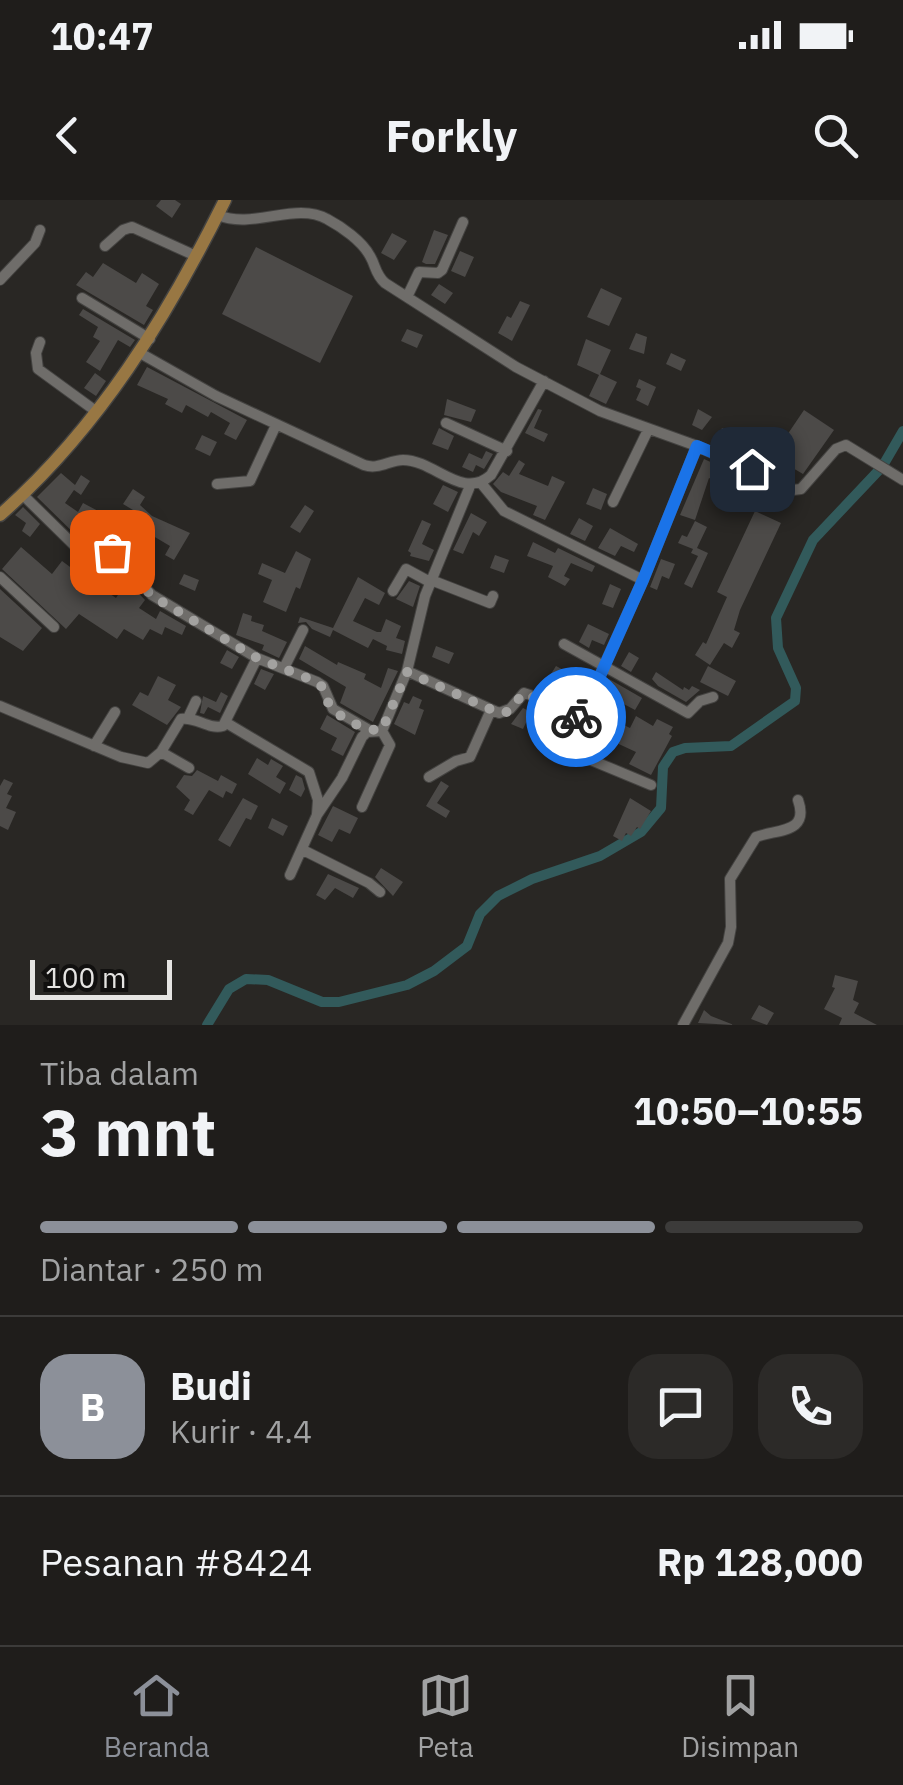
<!DOCTYPE html>
<html lang="id">
<meta charset="utf-8">
<style>
body{margin:0;font-family:"IBM Plex Sans",sans-serif;background:#2c2a28;color:#f1f3f6;height:100vh;display:flex;flex-direction:column;font-size:38px;white-space:nowrap}
*{box-sizing:border-box;margin:0}
p{font-size:32px;color:#a1a2a3}
.icon{flex:none;width:55px;height:55px;fill:none;stroke:currentColor;stroke-width:2;stroke-linecap:round;stroke-linejoin:round}
.map{position:relative;height:825px;overflow:hidden}
.sheet{display:flex;flex-direction:column;background:#1f1d1b;flex:1}
.sheet>*{flex:none}
.scale{position:absolute;left:30px;bottom:25px;width:142px;box-sizing:border-box;padding-left:10px;border:5px solid #e5e4e2;border-top:0;font-size:28px;line-height:35px;white-space:nowrap;color:#e5e4e2;-webkit-text-stroke:8px #11100f;paint-order:stroke}
.pin{position:absolute;display:grid;place-items:center;width:85px;height:85px;color:#fff;margin:-42px;border-radius:20px;box-shadow:0 5px 15px #0006}
.courier{position:absolute;display:grid;place-items:center;width:100px;height:100px;margin:-50px;border:8px solid #1a73e8;border-radius:50%;background:#fff;color:#222;box-shadow:0 2px 12px #0007}
.head em{font-style:normal;font-weight:700}
.head div{display:flex;flex-direction:column-reverse}
.head{display:flex;align-items:center;justify-content:space-between;height:170px;padding:0 40px}
h1{font-size:65px;font-weight:700;line-height:75px}
.bar{display:grid;grid-template-columns:repeat(4,1fr);gap:15px 10px;align-content:center;height:120px;padding:0 40px}
.bar i{height:12px;border-radius:8px;background:#3c3b3a}
.bar .on{background:#8c9099}
.bar p{grid-column:span 4}
.line{display:flex;align-items:center;gap:25px;padding:0 40px;border-top:2px solid #3c3b3a}
.line div{flex:1}
.round{display:grid;place-items:center;flex:none;width:105px;height:105px;border-radius:30px;background:#2c2a28}
.status{display:flex;justify-content:space-between;align-items:center;height:70px;padding:0 50px;background:#1f1d1b;direction:ltr}
.status svg{height:28px;fill:currentColor}
header{display:flex;justify-content:space-between;align-items:center;height:130px;padding:0 40px;background:#1f1d1b;font-size:45px;font-weight:700}
.tabs{display:flex;justify-content:space-around;align-items:center;height:140px;border-top:2px solid #3c3b3a;background:#1f1d1b;font-size:28px;color:#a1a2a3}
.tabs a{display:grid;justify-items:center;gap:5px}
.tabs .on{color:#8c9099}
.map>svg:first-child{display:block}
.lines{fill:none;stroke-linecap:round;stroke-linejoin:round}
.canal{stroke:#325a5b;stroke-width:10}
.building{fill:#4c4a48}
.minor-casing{stroke:#444341;stroke-width:12}
.major-casing{stroke:#444341;stroke-width:15}
.minor{stroke:#6f6d6a;stroke-width:10}
.major{stroke:#987743;stroke-width:12}
.done{stroke:#a3a2a0;stroke-width:10;stroke-dasharray:0 18}
.route{stroke:#1a73e8;stroke-width:12}
</style>
<div class="status"><b>10:47</b><svg viewBox="0 0 49 12"><path d="M0 12V9h3v3zM5 12V6h3v6zM10 12V3h3v9zM15 12V0h3v12zM26 1h20v11H26zM47 4h2v5h-2z"/></svg></div>
<header><svg class="icon" aria-label="back" viewBox="0 0 24 24"><path d="M15 5l-7 7 7 7"/></svg>Forkly<svg class="icon" aria-label="search" viewBox="0 0 24 24"><circle cx="10" cy="10" r="6"/><path d="M15 15l6 6"/></svg></header>
<div class="map">
<svg width="903" height="825" viewBox="0 0 903 825">
<rect width="100%" height="100%" fill="#292724"/>
<g class="lines">
<path class="canal" d="M885 262 903 231
M207 825 229 789 246 779 268 780 322 802H339L407 785 434 771 467 746 480 714 498 696 532 679 600 656 641 632 661 608 663 567 673 552 685 548 731 546 795 501 796 488 778 448 776 418 813 340 881 268"/>
</g>
<path class="building" d="M161 0H175L181 4 172 18 156 6Z
M434 30 448 35 435 64H426L422 62Z
M392 33 407 41 394 60 381 53Z
M256 47 353 96 320 163 222 114Z
M460 51 474 57 465 77 451 71Z
M103 63 136 83 142 73 159 84 146 106 153 110 144 125 76 85 86 72 93 77Z
M439 84 453 93 445 104 431 95Z
M601 88 622 98 609 126 587 117Z
M520 101 530 105 512 141 498 133 507 116 511 118Z
M83 109 135 140 130 147 118 140 100 171 86 162 100 141 93 137 98 127 79 115Z
M407 129 423 135 417 148 401 141Z
M636 133 647 137 644 154 629 149Z
M586 139 611 150 600 174 617 182 606 204 589 196 599 175 577 165Z
M671 153 686 160 681 171 666 164Z
M147 167 247 220 236 240 224 234 230 223 211 212 208 217 186 205 182 213 165 204 168 199 137 185Z
M95 173 106 181 96 196 84 188Z
M639 179 656 187 648 206 636 200 641 189 636 187Z
M447 199 476 210 471 222 444 215Z
M538 209 542 210 534 228 548 234 544 242 525 233Z
M698 209 712 217 702 230 692 225Z
M804 210 834 230 803 274 757 247 767 231 783 241Z
M439 228 454 236 448 250 432 244Z
M722 228 749 240 743 255 716 242Z
M202 235 217 242 210 256 195 249Z
M486 251 493 254 484 269 476 265 473 272 462 267 469 253 482 259Z
M704 259 728 270 721 284 709 278 695 320 680 315Z
M519 260 525 264 519 274 548 286 552 276 565 282 545 320 533 315 537 306 501 292 493 284 503 272 509 276Z
M61 273 75 285 81 275 90 281 81 295 74 290 65 303 78 312 83 303 100 312 83 342 37 297Z
M443 285 458 292 448 312 433 304Z
M593 288 607 294 601 310 586 304Z
M133 289 145 297 140 305 152 316 190 333 174 360 165 355 170 346 143 330 148 324 141 319 143 316 123 304Z
M305 305 314 311 300 333 290 327Z
M23 307 40 324 30 337 22 331 26 323 15 315Z
M755 311 781 323 740 410 734 430 740 433 732 448 724 443 710 465 695 455 703 442 706 444 727 397 717 392Z
M471 313 487 322 479 336 473 332 463 354 453 350Z
M579 318 593 326 585 341 570 334Z
M422 320 431 324 422 344 434 350 429 361 410 356 411 353 408 351Z
M695 321 707 327 697 348 708 353 692 388 684 384 698 356 691 353 693 349 678 343 682 335 687 337Z
M108 326 120 335 114 344 97 340Z
M610 328 638 344 634 352 621 346 615 356 598 348Z
M533 342 555 353 558 348 595 366 592 372 571 363 564 376 570 379 565 386 548 377 553 366 527 356Z
M21 347 52 374 62 361 85 378 96 361H108L113 366 100 387 116 398 127 381 145 400 139 408 156 419 160 411 186 426 182 435 165 427 162 435 150 429 143 440 124 429 117 439 79 414 66 429 2 369Z
M296 351 311 359 300 389 296 387 286 412 263 402 272 380 258 374 262 363 285 373Z
M495 355 509 360 504 373 490 368Z
M661 359 675 364 669 379 662 376 657 390 650 387Z
M184 374 199 380 195 391 179 384Z
M358 377 385 393 379 405 365 398 353 421 377 432H381L386 419 401 426 396 438 405 441 402 454 386 450 387 446 373 439 368 448 333 430 330 437 312 429 306 422 298 423 300 417 333 428Z
M409 381 420 386 413 407 396 399Z
M610 384 621 389 613 408 602 404Z
M0 389 42 428 23 451 0 437Z
M243 413 252 416 251 421 264 425 262 431 287 442 279 458 262 450 264 445 236 435Z
M588 424 609 434 604 445 592 440 589 448 579 442Z
M305 446 337 465 338 462 366 474 364 479 381 488 388 468 398 471 373 522 340 503 346 487 299 459Z
M436 446 454 453 449 464 432 457Z
M227 450 239 457 232 469 220 463Z
M629 452 639 458 631 472 621 466Z
M556 466 567 472 556 492 544 485Z
M708 466 736 481 728 496 700 482Z
M261 469 274 474 265 490 254 484Z
M656 472 683 490 684 487 689 490 692 486 700 490 686 502 658 486 652 479Z
M158 476 176 485 168 500 181 507 167 525 132 505 140 492 148 496Z
M609 479 642 498 635 510 603 493Z
M221 492 228 496 220 513 208 507 204 514 200 513 203 496 216 502Z
M413 496 422 500 419 508 424 510 415 535 394 524 404 502 409 504Z
M523 508 531 512 523 529 511 524Z
M327 515 355 532 343 556 331 550 337 538 320 529Z
M603 515 630 528 636 516 653 526 657 519 673 527 669 534 672 536 651 575 629 564 636 552 595 533 591 540 585 537 587 523 597 526Z
M257 558 268 565 271 559 283 566 276 577 286 583 280 594 248 574Z
M197 570 218 581 221 575 237 584 232 594 226 591 223 598 209 590 193 615 184 610 190 600 176 587 184 575 192 576Z
M296 575 302 578 305 589 301 597 289 590Z
M4 579 13 583 7 594 12 596 6 608 16 612 8 630 0 626V586Z
M441 581 449 586 437 603 450 611 446 618 426 606Z
M243 598 258 606 251 620 246 618 230 647 218 640Z
M630 598 651 611 640 629 637 627 631 636 626 633 622 641 613 636Z
M333 606 358 618 350 634 339 629 332 642 318 635Z
M272 618 288 626 283 636 268 628Z
M381 668 403 682 393 696 375 677Z
M328 674 359 688 353 698 335 688 325 700 316 695Z
M835 775 858 781 853 800 859 803 854 813 877 825H839L842 818 824 809 835 788 832 787Z
M759 805 774 813 767 825 751 819Z
M704 810 711 816 734 825 698 823Z"/>
<g class="lines">
<defs>
<path id="minor" d="M218 15C253 30 296 1 327 19 342 27 362 41 370 56 376 66 375 74 385 83L516 167 600 211 697 246 793 290 801 289 836 249 846 245 903 280
M105 46 123 30 132 27 196 56
M0 80 35 43 40 30
M407 97 419 72 438 73 442 70 463 22
M82 98 150 139
M40 142 36 153 38 169 97 212
M140 153 216 196 364 265C379 270 389 260 403 260 435 260 462 301 491 275L544 181
M446 223 507 251
M481 283 504 311 643 380
M217 284 250 281 276 225
M23 295 81 352H112L152 395 257 458 317 482 323 486 333 509 371 531
M613 302 648 230
M0 377 54 427
M431 380 490 403 493 396
M393 391 406 369 430 382
M564 444 688 513 700 501 713 497
M284 468 303 430
M407 471 499 513 510 509 524 493C544 498 562 515 581 517L643 380 697 246
M0 506 121 557 148 563 161 552 181 519C196 516 208 530 223 526L257 458
M579 517 574 553 651 585
M188 518 196 501
M225 522 309 572 318 600 317 614
M94 546 115 512
M161 552 189 568
M429 577 456 561 470 557 491 510
M362 607 390 545 382 531
M303 650 369 683 380 692
M290 675 317 615 342 578 362 537 367 532 382 531 407 471 425 396 470 286
M683 825 728 743 731 727 730 679 756 637C776 629 810 634 798 600"/>
<path id="major" d="M0 315C99 228 167 117 225 0"/>
</defs>
<use href="#minor" class="minor-casing"/>
<use href="#major" class="major-casing"/>
<use href="#minor" class="minor"/>
<use href="#major" class="major"/>
</g>
<g class="lines">
<path class="done" d="M112 352 152 396 257 458 317 482C326 489 323 494 329 504 337 518 368 532 382 530L407 472 499 513 507 512 524 493 576 517"/>
<path class="route" d="M576 517 583 514 643 380 697 246 752 269"/>
</g>
</svg>
<div class="scale">100 m</div>
<div class="pin" style="left:112px;top:352px;background:#ea580c"><svg class="icon" aria-label="bag" viewBox="0 0 24 24"><path d="M5 8h14l-1 12H6zM9 8a3 3 0 0 1 6 0"/></svg></div>
<div class="pin" style="left:752px;top:269px;background:#1f2937"><svg class="icon" aria-label="home" viewBox="0 0 24 24"><path d="M3 11l9-7 9 7M6 9v11h12V9"/></svg></div>
<div class="courier" style="left:576px;top:517px"><svg class="icon" aria-label="bike" viewBox="0 0 24 24"><circle cx="6" cy="16" r="4"/><circle cx="18" cy="16" r="4"/><path d="M6 16l4-8h5l3 8M10 8l3 8H6M13 5h3"/></svg></div>
</div>
<section class="sheet">
<div class="head"><div><h1>3 mnt</h1><p>Tiba dalam</p></div><em>10:50–10:55</em></div>
<div class="bar"><i class="on"></i><i class="on"></i><i class="on"></i><i></i><p>Diantar · 250 m</p></div>
<div class="line" style="height:180px"><b class="round" style="background:#8c9099;color:#fff">B</b><div><b>Budi</b><p>Kurir · 4.4</p></div><a class="round"><svg class="icon" aria-label="chat" viewBox="0 0 24 24"><path d="M4 5h16v11H9l-5 4z"/></svg></a><a class="round"><svg class="icon" aria-label="phone" viewBox="0 0 24 24"><path d="M5 4h4l2 5-3 2q2 4 5 5l2-3 5 2v4C11 20 4 13 5 4z"/></svg></a></div>
<div class="line" style="height:130px"><div>Pesanan #8424</div><b>Rp 128,000</b></div>
</section>
<nav class="tabs">
<a class="on"><svg class="icon" aria-label="home" viewBox="0 0 24 24"><path d="M3 11l9-7 9 7M6 9v11h12V9"/></svg>Beranda</a>
<a><svg class="icon" aria-label="map" viewBox="0 0 24 24"><path d="M3 6l6-2 6 2 6-2v14l-6 2-6-2-6 2zM9 4v14M15 6v14"/></svg>Peta</a>
<a><svg class="icon" aria-label="saved" viewBox="0 0 24 24"><path d="M7 4h10v16l-5-4-5 4z"/></svg>Disimpan</a>
</nav>
